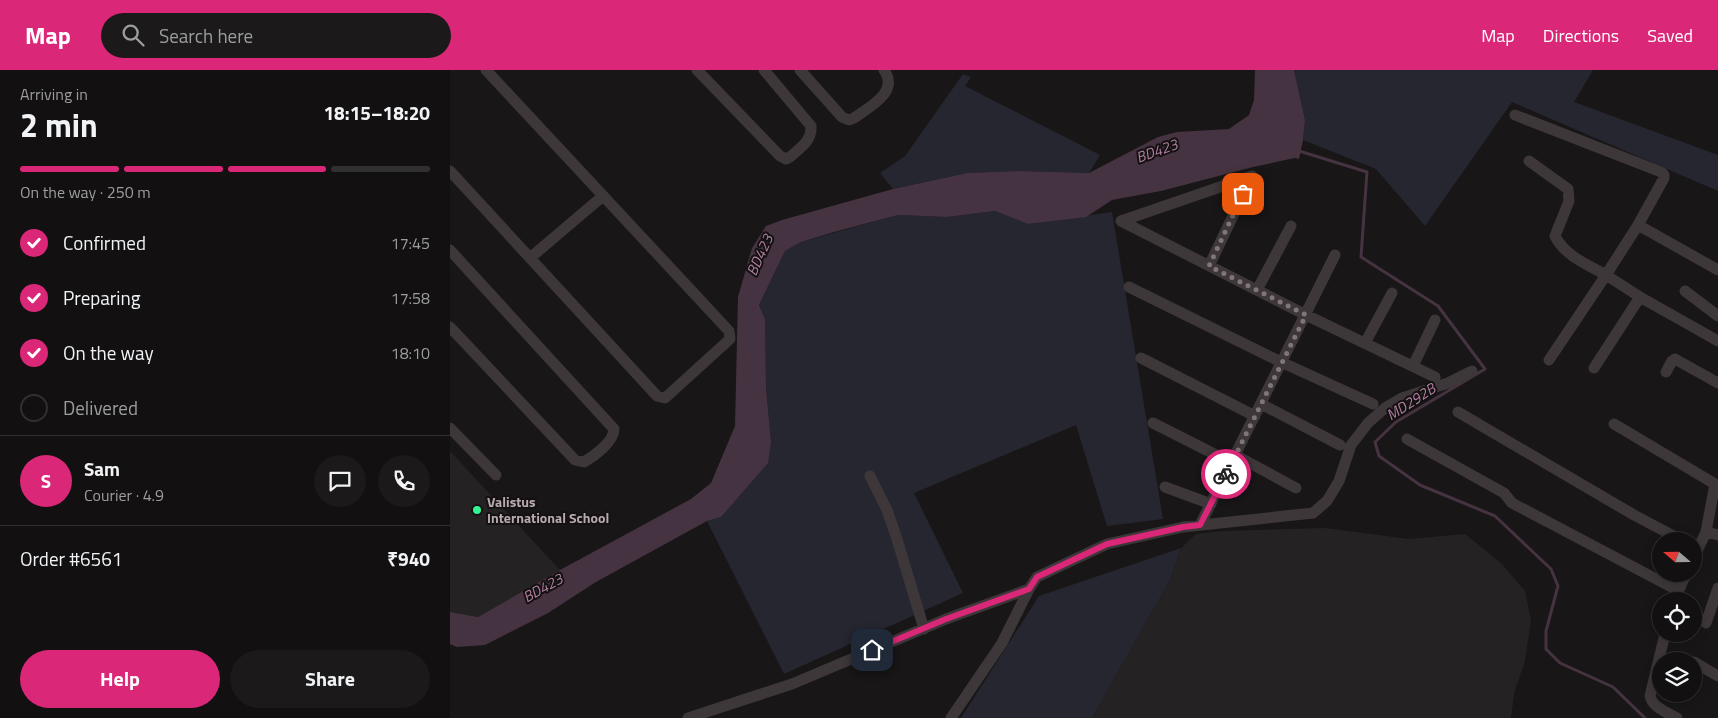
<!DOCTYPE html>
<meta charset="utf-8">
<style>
body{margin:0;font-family:"Titillium Web",sans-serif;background:#1b1919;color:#f1f3f6;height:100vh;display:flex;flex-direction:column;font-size:19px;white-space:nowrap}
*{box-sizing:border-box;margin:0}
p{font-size:16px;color:#9c9d9f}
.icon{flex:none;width:28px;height:28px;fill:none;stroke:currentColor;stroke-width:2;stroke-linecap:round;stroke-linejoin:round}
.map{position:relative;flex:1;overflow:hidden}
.drawer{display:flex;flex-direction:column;background:#121010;width:450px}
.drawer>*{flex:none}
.needle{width:32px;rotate:290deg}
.controls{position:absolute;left:1202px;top:462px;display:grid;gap:10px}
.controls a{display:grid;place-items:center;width:50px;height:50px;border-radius:50%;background:#121010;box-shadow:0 2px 12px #0003,0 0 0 1px #313030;font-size:25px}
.pin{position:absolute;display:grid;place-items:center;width:42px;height:42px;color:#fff;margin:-21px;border-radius:10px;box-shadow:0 2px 8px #0006}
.courier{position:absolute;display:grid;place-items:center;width:50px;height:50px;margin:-25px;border:4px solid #db2777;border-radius:50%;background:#fff;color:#222;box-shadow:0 1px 6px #0007}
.overview em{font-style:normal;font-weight:700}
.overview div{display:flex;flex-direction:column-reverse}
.overview{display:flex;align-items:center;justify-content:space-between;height:85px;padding:0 20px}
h1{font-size:32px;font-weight:700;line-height:38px}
.bar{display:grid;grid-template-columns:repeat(4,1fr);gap:8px 5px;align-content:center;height:60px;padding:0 20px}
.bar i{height:6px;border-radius:4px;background:#313030}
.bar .active{background:#db2777}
.bar p{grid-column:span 4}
.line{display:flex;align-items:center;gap:12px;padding:0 20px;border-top:1px solid #313030}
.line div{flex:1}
.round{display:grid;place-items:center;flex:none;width:52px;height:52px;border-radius:26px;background:#1b1919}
ol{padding:0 20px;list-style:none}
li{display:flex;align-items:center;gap:15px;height:55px}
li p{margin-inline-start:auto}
li .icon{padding:5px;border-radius:50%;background:#db2777;color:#fff;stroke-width:4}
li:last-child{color:#9c9d9f}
li i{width:28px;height:28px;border:2px solid #313030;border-radius:50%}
.cta{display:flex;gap:10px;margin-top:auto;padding:10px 20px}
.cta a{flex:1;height:58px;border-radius:30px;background:#db2777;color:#fff;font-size:20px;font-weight:700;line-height:58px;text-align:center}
.cta a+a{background:#1b1919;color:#f1f3f6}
header{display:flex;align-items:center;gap:30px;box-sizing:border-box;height:70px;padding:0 25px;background:#db2777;color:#fff}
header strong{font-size:24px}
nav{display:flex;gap:28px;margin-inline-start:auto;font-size:18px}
.search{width:350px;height:45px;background:#1b1919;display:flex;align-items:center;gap:12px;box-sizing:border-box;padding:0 18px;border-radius:28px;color:#9c9d9f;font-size:19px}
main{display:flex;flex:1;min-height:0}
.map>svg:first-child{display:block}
.built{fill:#252223}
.green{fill:#262630}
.water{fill:#463341}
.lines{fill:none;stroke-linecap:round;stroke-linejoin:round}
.stream{stroke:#463341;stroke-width:3}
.minor{stroke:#3d3739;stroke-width:11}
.done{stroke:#80757a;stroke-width:5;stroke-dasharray:0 9}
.route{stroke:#db2777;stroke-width:6}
.poi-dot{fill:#33f495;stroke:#131111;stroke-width:2}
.labels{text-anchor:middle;stroke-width:4;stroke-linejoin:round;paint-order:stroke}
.poi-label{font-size:14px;font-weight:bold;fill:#b8a8b0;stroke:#131111;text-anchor:start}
.water-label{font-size:15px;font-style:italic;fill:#b47fa3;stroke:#131111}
</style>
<header>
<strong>Map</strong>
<div class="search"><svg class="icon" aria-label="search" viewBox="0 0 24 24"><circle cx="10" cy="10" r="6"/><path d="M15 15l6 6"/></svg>Search here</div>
<nav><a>Map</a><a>Directions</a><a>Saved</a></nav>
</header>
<main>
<section class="drawer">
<div class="overview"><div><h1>2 min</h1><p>Arriving in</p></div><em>18:15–18:20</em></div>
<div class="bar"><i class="active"></i><i class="active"></i><i class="active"></i><i></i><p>On the way · 250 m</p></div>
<ol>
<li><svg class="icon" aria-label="check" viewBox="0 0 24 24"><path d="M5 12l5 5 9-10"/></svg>Confirmed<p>17:45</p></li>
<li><svg class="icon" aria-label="check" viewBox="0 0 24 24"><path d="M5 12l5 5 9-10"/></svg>Preparing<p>17:58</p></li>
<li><svg class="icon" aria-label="check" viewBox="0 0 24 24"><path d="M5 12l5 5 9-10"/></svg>On the way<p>18:10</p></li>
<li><i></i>Delivered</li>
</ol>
<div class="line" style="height:90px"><b class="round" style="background:#db2777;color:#fff">S</b><div><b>Sam</b><p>Courier · 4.9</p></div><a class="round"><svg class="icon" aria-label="chat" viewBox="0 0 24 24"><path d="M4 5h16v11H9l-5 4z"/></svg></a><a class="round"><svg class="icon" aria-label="phone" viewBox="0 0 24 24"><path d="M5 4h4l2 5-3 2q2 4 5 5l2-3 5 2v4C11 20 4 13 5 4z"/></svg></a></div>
<div class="line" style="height:65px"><div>Order #6561</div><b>₹940</b></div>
<div class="cta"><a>Help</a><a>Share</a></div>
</section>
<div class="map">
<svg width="1268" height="648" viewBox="0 0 1268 648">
<rect width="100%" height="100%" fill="#181616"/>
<path class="built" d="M0 381 110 500 28 547 0 542Z
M875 458 959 469 1015 464 1052 494 1075 521 1081 550 1075 591 1064 623 1061 648H642L720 510 731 478 746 464 773 461Z"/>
<path class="green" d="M844 0H1143L1124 32 1268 85V121L1062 32 975 156 926 99 853 70 855 50Z
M513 4 521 7 515 16 650 85 639 103 568 101 517 103 443 119 430 103 455 86Z
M545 141 579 154 662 142 713 449 657 456 626 355 464 423 513 523 334 604 257 451 271 447 321 372 316 317 315 249 309 235 335 181 351 172 448 145 497 147Z
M731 478 720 510 642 648H511L589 526Z"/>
<path class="water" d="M805 0H844L855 50 853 70 849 89 845 88 803 97 711 121 662 130 636 147 578 154 545 141 497 147 448 145 384 162 351 172 335 181 309 235 315 249 316 317 321 372 318 393 271 447 257 451 146 512 98 543 35 575 7 577 0 574V542L28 547 110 500 241 429 261 413 285 356 288 227 302 178 316 156 332 150 443 119 517 103 568 101 639 103 708 67 727 62 779 59 799 45 804 30Z"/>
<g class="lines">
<path class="stream" d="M846 80 917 102 911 187 988 236 1035 299 946 352 925 372 929 386 970 415 1045 446 1101 499 1108 516 1096 561V579L1110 593 1163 617 1195 648"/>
<path class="minor" d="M247 0 330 86 336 89 340 87C351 77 362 71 361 56L314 0
M350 0 392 47 399 50 404 48C419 37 450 22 434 0
M1065 45 1211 102 1214 105V108L1188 155
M1079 91 1118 119 1119 131 1105 166C1115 186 1138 195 1156 205L1099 290
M0 101 207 326 215 328 280 269 279 261 36 0
M0 180 164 359C164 372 144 386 134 392L125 390 0 257
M80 188 153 126
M759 196 802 106 671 151 856 245 985 307
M1268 200 1188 155 1156 205 1190 227 1268 271
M679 217 831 292 923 334
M807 220 841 156
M1235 221 1268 246
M915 273 942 223
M691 288 805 346
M963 296 985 250
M1144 298 1190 227
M1216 302 1222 291 1225 289 1268 313
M811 334 890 375
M1008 342 1184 445 1233 471
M703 353 782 393
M1164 354 1265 414 1256 462 1268 465
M0 358 46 405
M957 369 1054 423 1062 433 1227 520
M785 385 846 418
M420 406 437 440 446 466 474 559
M715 417 761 434
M750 455 885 185
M1244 487 1256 462
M1224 531 1236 504
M1256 553 1268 518
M1215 564 1200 626C1203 638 1217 642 1227 648
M1244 592 1268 606
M238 648 342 614 496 549 579 519 587 507 657 474 733 457 863 443 877 431 889 411 901 375 918 353 935 338 952 328 998 313 1022 301
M501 648 552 573 579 519"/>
</g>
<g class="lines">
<path class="done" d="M776 404 856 245 759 196 793 124"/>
<path class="route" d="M422 580 496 549 579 519 587 507 657 474 733 457 750 455 776 404"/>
</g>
<circle class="poi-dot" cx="27" cy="440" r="5"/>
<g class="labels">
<g class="poi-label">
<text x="37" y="437">Valistus<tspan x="37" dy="16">International School</tspan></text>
</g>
<g class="water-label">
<text transform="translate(707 81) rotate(-20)" y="5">BD423</text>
<text transform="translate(310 185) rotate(-66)" y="5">BD423</text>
<text transform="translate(961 332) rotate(-33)" y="5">MD292B</text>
<text transform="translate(93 518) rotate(-29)" y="5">BD423</text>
</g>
</g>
</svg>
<div class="controls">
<a><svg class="needle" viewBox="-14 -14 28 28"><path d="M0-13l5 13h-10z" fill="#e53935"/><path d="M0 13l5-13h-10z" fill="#9c9d9f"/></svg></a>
<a><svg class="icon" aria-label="locate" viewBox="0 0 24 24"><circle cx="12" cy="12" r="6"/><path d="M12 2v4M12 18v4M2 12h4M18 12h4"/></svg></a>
<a><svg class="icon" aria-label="layers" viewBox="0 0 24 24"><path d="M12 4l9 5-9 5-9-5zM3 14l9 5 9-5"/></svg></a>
</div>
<div class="pin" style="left:793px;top:124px;background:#ea580c"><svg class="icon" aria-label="bag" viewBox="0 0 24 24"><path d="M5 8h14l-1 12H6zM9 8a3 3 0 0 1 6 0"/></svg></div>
<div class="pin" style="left:422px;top:580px;background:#1f2937"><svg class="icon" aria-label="home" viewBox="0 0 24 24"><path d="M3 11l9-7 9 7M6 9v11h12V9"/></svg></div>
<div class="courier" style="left:776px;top:404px"><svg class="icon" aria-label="bike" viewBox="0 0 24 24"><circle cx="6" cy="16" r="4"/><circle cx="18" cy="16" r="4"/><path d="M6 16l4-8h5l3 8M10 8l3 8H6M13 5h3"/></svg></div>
</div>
</main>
